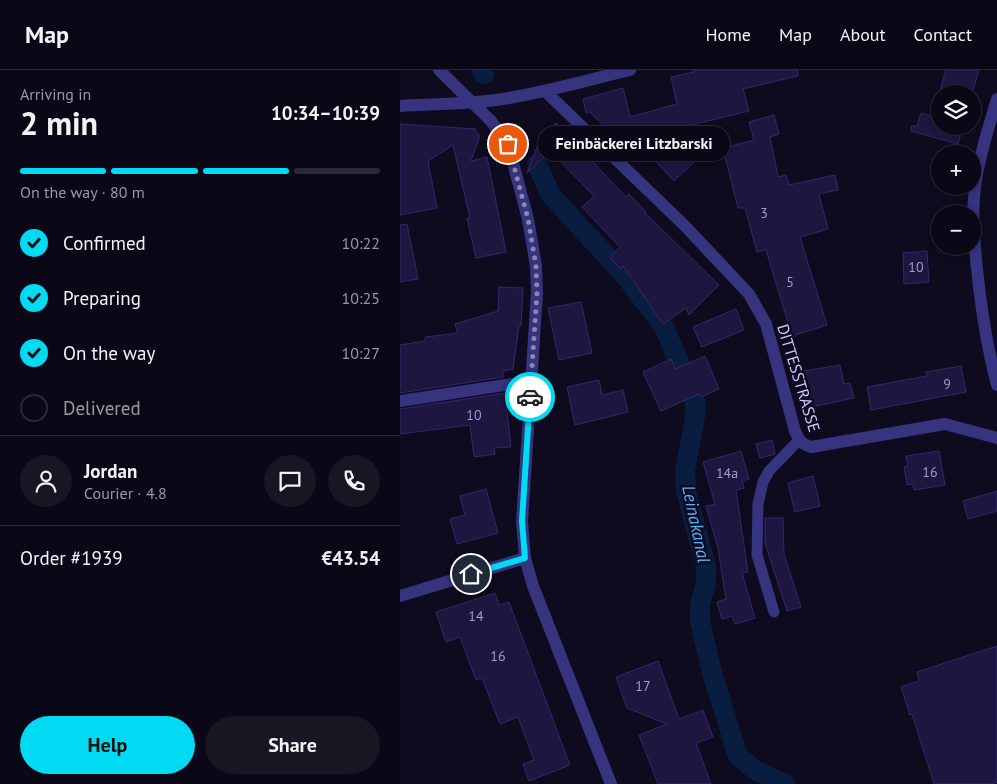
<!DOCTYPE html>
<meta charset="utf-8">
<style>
body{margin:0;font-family:"PT Sans",sans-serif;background:#181623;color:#f1f3f6;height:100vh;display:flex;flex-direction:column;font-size:19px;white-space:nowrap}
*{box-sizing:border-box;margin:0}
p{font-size:16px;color:#999aa1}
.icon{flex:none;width:28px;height:28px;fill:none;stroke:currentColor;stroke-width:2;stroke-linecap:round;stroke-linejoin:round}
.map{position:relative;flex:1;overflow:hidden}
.details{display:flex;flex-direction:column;background:#0a0816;width:400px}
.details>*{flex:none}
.controls{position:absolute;left:531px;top:15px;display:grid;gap:10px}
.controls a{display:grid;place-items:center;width:50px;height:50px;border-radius:50%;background:#0a0816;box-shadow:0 2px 8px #0003,0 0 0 1px #2a2935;font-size:25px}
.pin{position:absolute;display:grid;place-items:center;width:42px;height:42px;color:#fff;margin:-21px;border:2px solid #fff;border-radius:50%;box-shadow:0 1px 5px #0007}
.courier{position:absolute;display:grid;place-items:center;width:50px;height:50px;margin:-25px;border:4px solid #00daf2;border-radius:50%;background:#fff;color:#222;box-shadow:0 1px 6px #0007}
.bubble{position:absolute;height:35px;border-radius:18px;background:#0a0816;box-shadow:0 2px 8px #0003,0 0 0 1px #2a2935;font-size:16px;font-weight:800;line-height:35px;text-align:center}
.headline em{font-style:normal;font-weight:800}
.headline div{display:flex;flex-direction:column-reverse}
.headline{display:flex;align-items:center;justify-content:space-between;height:85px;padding:0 20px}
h1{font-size:32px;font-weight:800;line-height:38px}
.bar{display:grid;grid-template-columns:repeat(4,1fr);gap:8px 5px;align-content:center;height:60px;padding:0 20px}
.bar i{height:6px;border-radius:4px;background:#2a2935}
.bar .on{background:#00daf2}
.bar p{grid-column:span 4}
.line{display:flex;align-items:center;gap:12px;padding:0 20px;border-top:1px solid #2a2935}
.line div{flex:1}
.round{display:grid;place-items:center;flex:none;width:52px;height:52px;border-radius:26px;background:#181623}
ol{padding:0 20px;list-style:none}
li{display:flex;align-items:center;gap:15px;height:55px}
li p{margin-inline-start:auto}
li .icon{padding:5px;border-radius:50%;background:#00daf2;color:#111;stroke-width:4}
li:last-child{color:#999aa1}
li i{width:28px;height:28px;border:2px solid #2a2935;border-radius:50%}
.button{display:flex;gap:10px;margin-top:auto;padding:10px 20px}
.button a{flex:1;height:58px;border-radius:30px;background:#00daf2;color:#111;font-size:20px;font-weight:800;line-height:58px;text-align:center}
.button a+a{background:#181623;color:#f1f3f6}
header{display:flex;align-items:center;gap:30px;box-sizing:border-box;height:70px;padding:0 25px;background:#0a0816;border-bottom:1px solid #2a2935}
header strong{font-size:24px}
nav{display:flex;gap:28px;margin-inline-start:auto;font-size:18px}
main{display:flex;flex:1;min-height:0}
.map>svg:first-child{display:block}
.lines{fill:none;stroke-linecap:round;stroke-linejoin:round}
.canal{stroke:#081d3f;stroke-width:20}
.building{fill:#1e163f;stroke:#34276d}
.service{stroke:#36337f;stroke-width:11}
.minor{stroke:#36337f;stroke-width:12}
.tertiary{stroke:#36337f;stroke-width:12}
.done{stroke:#8b85b0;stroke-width:5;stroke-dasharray:0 9}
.route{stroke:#00daf2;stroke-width:6}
.labels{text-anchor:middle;stroke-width:5;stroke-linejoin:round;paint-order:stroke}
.number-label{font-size:14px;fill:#a29bcf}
.street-label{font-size:16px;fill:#cec7ff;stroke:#0e0b1e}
.water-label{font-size:18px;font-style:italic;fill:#55b1ff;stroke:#0e0b1e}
</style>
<header>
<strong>Map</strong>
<nav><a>Home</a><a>Map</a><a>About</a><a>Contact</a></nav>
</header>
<main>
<section class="details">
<div class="headline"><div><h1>2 min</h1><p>Arriving in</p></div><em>10:34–10:39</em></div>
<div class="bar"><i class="on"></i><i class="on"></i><i class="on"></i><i></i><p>On the way · 80 m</p></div>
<ol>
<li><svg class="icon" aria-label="check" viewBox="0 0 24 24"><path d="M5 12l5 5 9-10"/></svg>Confirmed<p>10:22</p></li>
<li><svg class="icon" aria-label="check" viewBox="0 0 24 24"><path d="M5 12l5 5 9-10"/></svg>Preparing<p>10:25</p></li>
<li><svg class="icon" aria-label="check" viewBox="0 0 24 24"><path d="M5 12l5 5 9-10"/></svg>On the way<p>10:27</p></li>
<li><i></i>Delivered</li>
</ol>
<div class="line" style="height:90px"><a class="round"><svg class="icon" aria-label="person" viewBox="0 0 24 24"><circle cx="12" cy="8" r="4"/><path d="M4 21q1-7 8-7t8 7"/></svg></a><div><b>Jordan</b><p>Courier · 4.8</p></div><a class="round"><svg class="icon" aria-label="chat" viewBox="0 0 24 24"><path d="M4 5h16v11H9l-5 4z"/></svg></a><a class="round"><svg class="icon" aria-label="phone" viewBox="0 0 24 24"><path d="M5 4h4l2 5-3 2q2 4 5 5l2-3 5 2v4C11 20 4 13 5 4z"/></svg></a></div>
<div class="line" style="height:65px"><div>Order #1939</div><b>€43.54</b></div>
<div class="button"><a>Help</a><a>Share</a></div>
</section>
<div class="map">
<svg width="597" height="714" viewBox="0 0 597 714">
<rect width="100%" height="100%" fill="#0e0b1e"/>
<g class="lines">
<path class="canal" d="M82 0 84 4
M137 94 150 124 225 206 264 257 295 330V347L285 400 286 421 306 496V512L300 535V551L312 603 338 686 355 700 385 714"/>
</g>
<path class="building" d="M293 0H398V6L343 19 349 41 266 61 294 92 274 111 236 70 220 73 190 42 186 43 183 29 223 18 230 47 277 34 271 7 294 2Z
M546 0H579L572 24H539Z
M521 43 540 48V56H563L558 74 511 61V56H517Z
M374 45 379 64 370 67 378 107 386 105 389 115 435 105 438 120 419 124 428 159 400 167 427 255 392 266 366 180 357 182 345 138H338L323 78 354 70 349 52Z
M156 53 226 127 229 124 246 142 245 143 319 215 289 245 286 238 263 254 223 196 221 199 210 188 220 177 182 137 194 126 150 81 127 103 141 67Z
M0 54 76 59 75 60 79 65V69L71 91 87 87 106 182 76 188 67 148H70L53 75 28 91 37 138 0 145Z
M7 154 18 209 0 212V155Z
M527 181 529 212 504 214 503 183Z
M99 217 123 218 121 256H119L113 299 103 301V307L0 323V275L25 271V267L58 263 55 254 98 241Z
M181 232 192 283 159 290 148 238Z
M336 239 344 260 302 277 293 257Z
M305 286 319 319 301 327 299 324 261 341 243 302 271 289 275 299Z
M440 295 444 314 450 313 454 328 407 338 399 302Z
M561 296 566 322 471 340 467 317 527 306 526 302Z
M199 310 202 325 223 320 228 342 175 355 167 317Z
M105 323 111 377 94 378 95 384 74 387 70 355 0 364V339Z
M372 370 375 384 360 388 356 374Z
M341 381 349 409 342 411 344 418 336 420 348 502 342 503 355 548 335 554 332 546 322 549 317 532 326 529 318 478 306 436 315 434 303 392Z
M539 381 545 415 514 420 513 414 507 415 504 397 508 396 506 386Z
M413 406 420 436 395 442 388 413Z
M86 419 98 463 57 474 50 449 65 445 60 426Z
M597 421V441L568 449 563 431Z
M365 448H383L384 484 401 537 387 541 365 473Z
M95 523 99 535 109 532 170 695 129 711 123 694 134 690 118 647 100 654 82 608 76 610 60 567 46 572 36 542Z
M597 576V712L591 714H534L512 644 510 645 501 617 519 611 517 602Z
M258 591 279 649 303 640 313 667 296 673 311 714H258L239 665 267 654 227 638 216 607Z"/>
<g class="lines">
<path class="service" d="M374 542 357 485 358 434 363 412 369 401 399 370"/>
<path class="minor" d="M145 21 285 156 349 224 366 254 395 361C399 370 401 374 411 377L545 354 597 368
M0 331 131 311"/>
<path class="tertiary" d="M39 0 91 51 108 74 128 149 136 196 137 223 122 451 125 488 133 516 211 714
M597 29C589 56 580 83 576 111 571 140 574 170 577 199 581 238 587 277 597 315
M0 36C34 34 69 34 103 29 146 22 188 10 230 0
M0 526 125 488"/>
</g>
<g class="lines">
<path class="done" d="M108 74 128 149 136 196 137 223 130 327"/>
<path class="route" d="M71 504 125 488 122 451 130 327"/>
</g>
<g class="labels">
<g class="number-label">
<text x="364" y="148">3</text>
<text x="516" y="202">10</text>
<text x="390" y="217">5</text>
<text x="547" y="319">9</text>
<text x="74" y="350">10</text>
<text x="530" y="407">16</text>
<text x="327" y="408">14a</text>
<text x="76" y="551">14</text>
<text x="98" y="591">16</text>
<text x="243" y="621">17</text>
</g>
<g class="street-label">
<text transform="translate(399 308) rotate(73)" y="6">DITTESSTRASSE</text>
</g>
<g class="water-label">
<text transform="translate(296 454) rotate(78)" y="6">Leinakanal</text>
</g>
</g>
</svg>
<div class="controls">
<a><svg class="icon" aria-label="layers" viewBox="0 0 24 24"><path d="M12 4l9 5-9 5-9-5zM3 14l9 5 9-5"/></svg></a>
<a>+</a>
<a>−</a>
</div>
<div class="pin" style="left:108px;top:74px;background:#ea580c"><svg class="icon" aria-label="bag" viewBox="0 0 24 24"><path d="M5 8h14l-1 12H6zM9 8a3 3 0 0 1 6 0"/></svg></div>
<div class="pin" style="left:71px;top:504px;background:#1f2937"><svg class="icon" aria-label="home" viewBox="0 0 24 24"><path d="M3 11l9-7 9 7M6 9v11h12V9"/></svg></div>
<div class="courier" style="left:130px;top:327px"><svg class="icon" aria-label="car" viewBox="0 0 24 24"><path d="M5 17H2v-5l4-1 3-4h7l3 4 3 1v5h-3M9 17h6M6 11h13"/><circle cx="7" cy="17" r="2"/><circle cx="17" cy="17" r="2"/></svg></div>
<div class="bubble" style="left:138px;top:56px;width:192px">Feinbäckerei Litzbarski</div>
</div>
</main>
